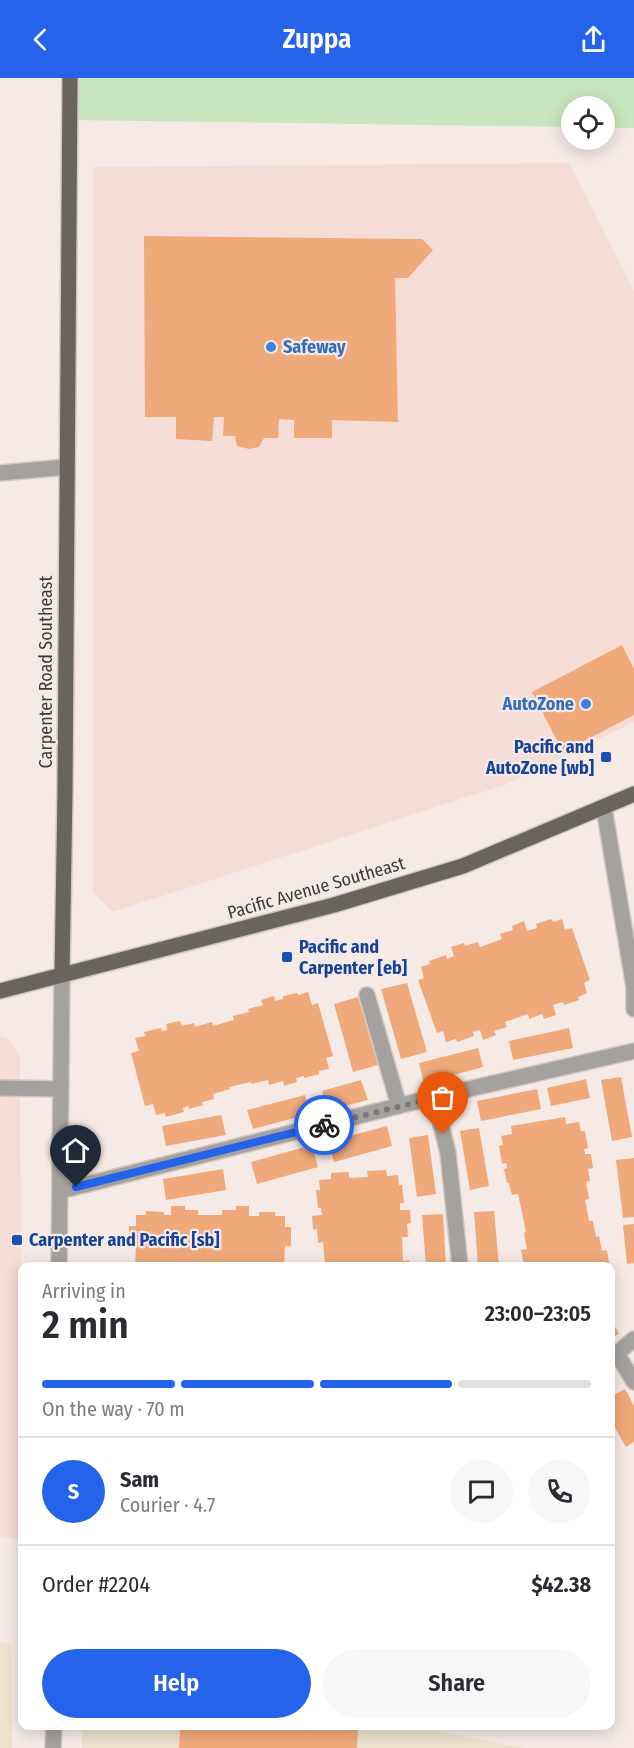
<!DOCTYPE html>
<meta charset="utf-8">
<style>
body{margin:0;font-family:"Fira Sans Condensed",sans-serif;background:#f7f7f7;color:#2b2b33;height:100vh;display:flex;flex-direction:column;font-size:22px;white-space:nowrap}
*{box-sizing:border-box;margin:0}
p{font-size:20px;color:#7c7c81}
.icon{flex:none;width:33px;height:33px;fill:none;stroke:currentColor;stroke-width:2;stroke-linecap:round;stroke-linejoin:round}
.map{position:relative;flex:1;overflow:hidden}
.side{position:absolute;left:18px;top:1184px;width:597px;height:468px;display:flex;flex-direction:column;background:#fff;border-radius:12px;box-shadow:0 3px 15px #0003}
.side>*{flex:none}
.controls{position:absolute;left:561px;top:18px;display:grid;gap:12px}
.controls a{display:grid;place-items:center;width:54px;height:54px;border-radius:50%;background:#fff;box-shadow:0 3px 15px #0003;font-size:30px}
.pin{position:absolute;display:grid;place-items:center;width:51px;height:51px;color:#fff;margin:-62px -26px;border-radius:50% 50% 50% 0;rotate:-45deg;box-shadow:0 0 6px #0007}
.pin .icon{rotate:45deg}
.courier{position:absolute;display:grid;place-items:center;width:60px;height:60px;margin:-30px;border:4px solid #2563eb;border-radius:50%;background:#fff;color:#222;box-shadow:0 2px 8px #0007}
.head em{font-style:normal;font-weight:600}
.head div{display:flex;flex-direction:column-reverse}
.head{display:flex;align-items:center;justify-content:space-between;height:102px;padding:0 24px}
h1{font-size:39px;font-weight:600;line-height:45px}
.bar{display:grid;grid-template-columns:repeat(4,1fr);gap:9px 6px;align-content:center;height:72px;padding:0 24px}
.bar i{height:8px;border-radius:4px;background:#e1e1e2}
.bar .on{background:#2563eb}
.bar p{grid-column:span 4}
.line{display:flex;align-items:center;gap:15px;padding:0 24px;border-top:2px solid #e1e1e2}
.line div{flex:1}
.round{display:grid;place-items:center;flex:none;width:63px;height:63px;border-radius:32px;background:#f7f7f7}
.primary-button{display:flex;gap:12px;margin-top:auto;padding:12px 24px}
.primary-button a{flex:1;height:69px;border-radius:36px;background:#2563eb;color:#fff;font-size:24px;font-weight:600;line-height:69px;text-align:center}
.primary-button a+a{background:#f7f7f7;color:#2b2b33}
header{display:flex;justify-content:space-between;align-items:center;height:78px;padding:0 24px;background:#2563eb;color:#fff;font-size:27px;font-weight:600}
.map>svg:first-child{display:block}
.commercial{fill:#f6dcd7}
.industrial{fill:#ece2cd}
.green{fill:#c8e6bd}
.building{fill:#f0a97b}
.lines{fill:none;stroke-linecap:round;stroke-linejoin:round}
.minor-casing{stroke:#d0c7c3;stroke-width:18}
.major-casing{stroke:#d0c7c3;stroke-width:18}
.minor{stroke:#a5a19f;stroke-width:15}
.major{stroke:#6a645f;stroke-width:15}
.done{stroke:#7d7775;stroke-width:6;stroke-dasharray:0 10.8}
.route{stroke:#2563eb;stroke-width:8}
.shop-dot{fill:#3f7fe0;stroke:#f5eae6;stroke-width:2}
.transit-dot{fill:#1a4fb4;stroke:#f5eae6;stroke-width:2}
.labels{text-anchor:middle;stroke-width:4.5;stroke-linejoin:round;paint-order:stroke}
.shop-label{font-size:18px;font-weight:bold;fill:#366cbe;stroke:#f5eae6;text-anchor:start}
.street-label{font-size:18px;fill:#3d3938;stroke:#f5eae6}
.transit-label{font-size:18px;font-weight:bold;fill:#164399;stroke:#f5eae6;text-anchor:start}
</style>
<header><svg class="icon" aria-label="back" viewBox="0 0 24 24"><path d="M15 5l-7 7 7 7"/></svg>Zuppa<svg class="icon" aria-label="share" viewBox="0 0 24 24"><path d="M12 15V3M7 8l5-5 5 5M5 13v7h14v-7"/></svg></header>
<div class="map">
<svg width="634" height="1670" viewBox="0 0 634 1670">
<rect width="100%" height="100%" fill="#f5eae6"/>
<path class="commercial" d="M569 85 634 212V644L504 707 113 834 93 814V89Z
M0 958 7 960 20 978 22 1462 0 1458Z"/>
<path class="industrial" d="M0 1564 11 1566 12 1670H0Z
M82 1647H408L523 1670H82Z"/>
<path class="green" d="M70 0H634V50H605L604 28H572L571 49 69 42Z"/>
<path class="building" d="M144 158 422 161 433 172 408 200H395L398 344 332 342V360H294V342L279 341 278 360H264L259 369 249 371 237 368 235 358H223L224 339H214L212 363 176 361V339H145Z
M622 567 634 591V637L563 674 532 614Z
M551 841 553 844 562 841 565 852 572 850 590 902 584 905 587 915 578 919 579 922 564 927 563 924 553 927 556 937 544 941 542 936 529 941 528 936 505 944 507 949 494 953 496 957 483 962 480 952 473 954 474 958 457 964 456 961 446 964 443 953 437 955 418 902 424 900 421 889 430 886 429 883 446 877 447 881 454 878 451 869 464 865 465 868 478 864 480 869 502 861 500 856 513 852 512 848 524 843 527 853 537 850 536 846Z
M407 905 427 974 401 981 381 911Z
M308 914 312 927 318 925 333 978 326 980 329 991 319 993V996L304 1000V998L296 1000 297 1004 284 1008 283 1003 269 1007 268 1002 251 1006V1004L229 1009 230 1011 213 1016 214 1021 202 1024 203 1027 189 1031 188 1028 183 1030 184 1034 166 1039 165 1035 156 1037 153 1026 145 1028 131 975 139 973 135 960 145 958 144 954 161 950 162 953 167 952 166 946 180 943 182 948 194 945 195 949 212 944 213 948 234 942 233 938 249 934 248 931 263 927 261 922 274 918 275 923 283 921V918L297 915 298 917Z
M358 919 378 987 353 994 334 926Z
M569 950 573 970 513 982 509 963Z
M478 970 483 989 424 1005 419 985Z
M621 999 632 1059 612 1063 601 1002Z
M586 1001 590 1020 551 1028 547 1010Z
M361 1002 368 1022 328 1032 322 1013Z
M537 1011 541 1031 481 1043 477 1023Z
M305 1017 310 1036 253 1051 247 1032Z
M221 1037 226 1057 166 1068 162 1048Z
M565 1039 566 1046 579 1044 581 1053H585L588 1070 584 1071 585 1076H591L593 1090 588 1091 590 1103 586 1104 589 1121 585 1122 589 1143H593L596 1159 599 1158 602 1173 607 1172 609 1185 604 1186 605 1188H524L521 1172 527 1171 524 1155 526 1154 518 1116 512 1117 509 1105H507L504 1091 507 1090 506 1085 502 1086 499 1068 503 1067 501 1058 512 1056 511 1048Z
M387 1048 392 1068 334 1084 328 1064Z
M479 1050 489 1108 470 1112 460 1053Z
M428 1057 436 1116 417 1119 409 1060Z
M312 1067 318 1089 257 1106 251 1084Z
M634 1080V1139L623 1140 616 1082Z
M223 1091 226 1112 166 1122 163 1101Z
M386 1092 387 1098 398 1097 399 1107H402L404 1125H400V1132H410L411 1145 407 1146 408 1159H402L403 1183 409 1182V1188H325L323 1164 318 1165 317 1151 313 1152 312 1138 322 1137 321 1130H318L316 1112H320L319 1102 331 1101V1095L349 1094V1100L368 1099 367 1093Z
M171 1128H185V1132H198V1137H222V1132H236V1128H249V1138H259V1134H275V1138H285V1149H291V1168H285L284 1188H135L136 1167H129V1148H136V1137H146V1133L164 1134V1137H171Z
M494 1133 499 1188H478L474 1134Z
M443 1136 446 1188H426L422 1137Z
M634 1146V1185L627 1186 623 1147Z
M610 1239 619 1256 610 1260Z
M625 1311 634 1328V1364L626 1369 610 1341V1319Z
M180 1647 290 1648 358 1652 357 1670H179Z"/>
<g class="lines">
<defs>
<path id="minor" d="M0 395 66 389
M604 730 634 909V931
M367 917 399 1028
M0 1010 61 1011
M434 1019 448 1075 460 1188
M60 1113 434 1019 634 973
M59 1188 62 897
M616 1274 634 1304
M610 1277 621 1272 634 1261
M53 1670 54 1647"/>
<path id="major" d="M62 897 65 713 70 0
M0 913 334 827 463 788 634 716"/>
</defs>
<use href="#minor" class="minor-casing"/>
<use href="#major" class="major-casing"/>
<use href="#minor" class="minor"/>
<use href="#major" class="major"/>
</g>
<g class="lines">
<path class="done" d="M324 1047 434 1020 443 1056"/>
<path class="route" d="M76 1109 324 1047"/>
</g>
<g class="shop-dot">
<circle cx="271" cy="269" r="6"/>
<circle cx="586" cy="626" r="6"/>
</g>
<g class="transit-dot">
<rect x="600" y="673" width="12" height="12" rx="3"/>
<rect x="281" y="873" width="12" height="12" rx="3"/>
<rect x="11" y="1156" width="12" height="12" rx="3"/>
</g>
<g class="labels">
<g class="shop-label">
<text x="283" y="275">Safeway</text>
<text x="574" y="632" text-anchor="end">AutoZone</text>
</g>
<g class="street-label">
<text transform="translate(46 594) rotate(-90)" y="6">Carpenter Road Southeast</text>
<text transform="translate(316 810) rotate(-16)" y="6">Pacific Avenue Southeast</text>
</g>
<g class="transit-label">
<text x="594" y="675" text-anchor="end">Pacific and<tspan x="594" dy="21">AutoZone [wb]</tspan></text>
<text x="299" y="875">Pacific and<tspan x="299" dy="21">Carpenter [eb]</tspan></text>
<text x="29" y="1168">Carpenter and Pacific [sb]</text>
</g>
</g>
</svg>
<div class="controls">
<a><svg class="icon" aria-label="locate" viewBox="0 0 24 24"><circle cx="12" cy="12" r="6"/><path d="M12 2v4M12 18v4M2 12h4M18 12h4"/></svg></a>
</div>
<div class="pin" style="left:443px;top:1056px;background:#ea580c"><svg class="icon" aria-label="bag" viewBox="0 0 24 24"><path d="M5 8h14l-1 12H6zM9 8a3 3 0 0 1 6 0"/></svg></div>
<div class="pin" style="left:76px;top:1109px;background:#1f2937"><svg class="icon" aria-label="home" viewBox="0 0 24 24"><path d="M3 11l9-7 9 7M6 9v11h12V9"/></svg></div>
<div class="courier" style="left:324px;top:1047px"><svg class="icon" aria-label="bike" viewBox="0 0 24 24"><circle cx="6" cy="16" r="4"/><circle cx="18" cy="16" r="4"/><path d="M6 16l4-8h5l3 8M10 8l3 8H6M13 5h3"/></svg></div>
<section class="side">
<div class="head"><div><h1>2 min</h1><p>Arriving in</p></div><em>23:00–23:05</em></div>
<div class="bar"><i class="on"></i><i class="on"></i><i class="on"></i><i></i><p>On the way · 70 m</p></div>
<div class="line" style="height:108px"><b class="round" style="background:#2563eb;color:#fff">S</b><div><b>Sam</b><p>Courier · 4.7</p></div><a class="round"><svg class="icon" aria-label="chat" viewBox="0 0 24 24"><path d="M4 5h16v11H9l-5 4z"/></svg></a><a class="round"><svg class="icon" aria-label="phone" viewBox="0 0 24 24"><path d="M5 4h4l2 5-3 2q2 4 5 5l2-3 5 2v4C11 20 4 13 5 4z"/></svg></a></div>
<div class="line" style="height:78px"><div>Order #2204</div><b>$42.38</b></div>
<div class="primary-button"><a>Help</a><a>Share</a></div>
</section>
</div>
